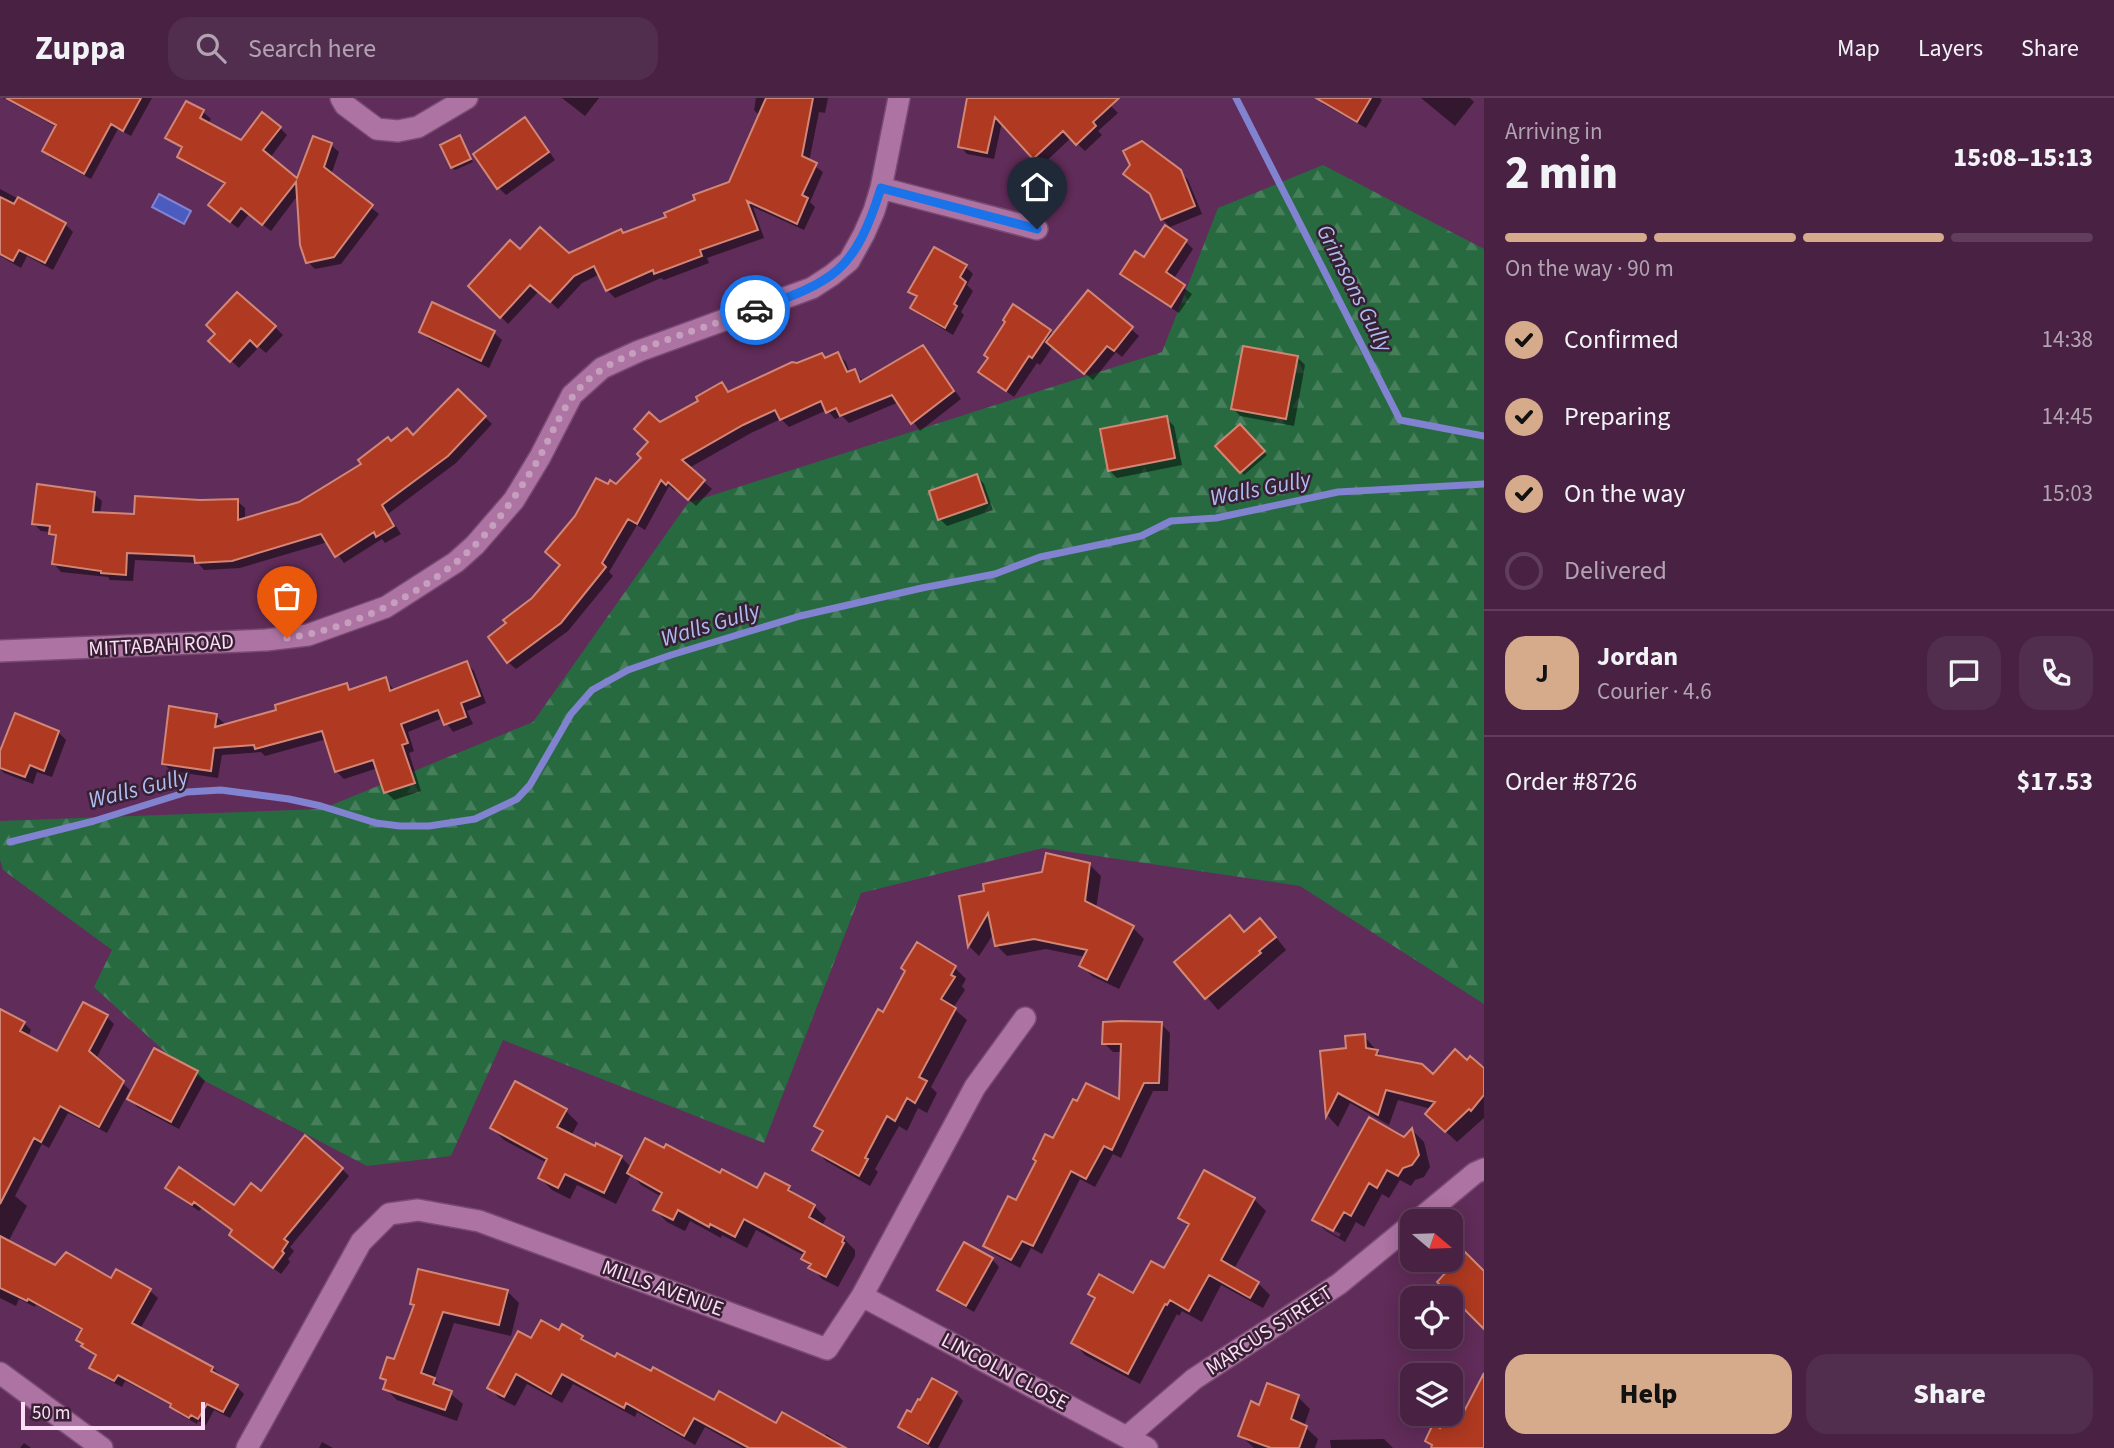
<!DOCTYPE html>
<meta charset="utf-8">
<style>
body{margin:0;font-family:"Source Sans 3",sans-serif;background:#522e4e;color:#f1f3f6;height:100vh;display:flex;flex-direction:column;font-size:26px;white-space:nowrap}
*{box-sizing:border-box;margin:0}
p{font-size:23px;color:#b1a3b2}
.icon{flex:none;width:38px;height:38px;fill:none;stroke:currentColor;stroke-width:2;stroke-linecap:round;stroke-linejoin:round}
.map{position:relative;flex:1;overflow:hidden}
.panel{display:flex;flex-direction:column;background:#482143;width:630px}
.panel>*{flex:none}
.needle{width:46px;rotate:109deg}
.fabs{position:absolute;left:1400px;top:1111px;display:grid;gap:14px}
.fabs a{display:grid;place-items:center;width:63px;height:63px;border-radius:14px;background:#482143;box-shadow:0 4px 18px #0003,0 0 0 2px #603e5c;font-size:35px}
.scale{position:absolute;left:21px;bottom:18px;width:184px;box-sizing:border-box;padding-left:7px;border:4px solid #fdddf6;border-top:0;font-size:19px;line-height:24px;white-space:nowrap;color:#fdddf6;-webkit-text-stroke:5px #382034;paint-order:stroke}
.pin{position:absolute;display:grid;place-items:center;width:60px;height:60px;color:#fff;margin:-72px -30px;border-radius:50% 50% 50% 0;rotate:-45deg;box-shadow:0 0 7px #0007}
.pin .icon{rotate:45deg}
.courier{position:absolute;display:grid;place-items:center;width:70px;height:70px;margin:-35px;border:5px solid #1a73e8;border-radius:50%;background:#fff;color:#222;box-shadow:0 2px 9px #0007}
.overview em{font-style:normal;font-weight:800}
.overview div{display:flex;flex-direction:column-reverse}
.overview{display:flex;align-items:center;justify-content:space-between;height:119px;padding:0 21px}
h1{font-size:46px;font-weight:800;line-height:52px}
.bar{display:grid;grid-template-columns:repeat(4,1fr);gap:10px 7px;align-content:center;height:84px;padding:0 21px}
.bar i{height:9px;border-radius:5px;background:#603e5c}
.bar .current{background:#d6ab8b}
.bar p{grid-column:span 4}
.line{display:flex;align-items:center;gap:18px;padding:0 21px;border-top:2px solid #603e5c}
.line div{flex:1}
.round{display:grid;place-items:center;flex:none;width:74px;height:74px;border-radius:21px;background:#522e4e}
ol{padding:0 21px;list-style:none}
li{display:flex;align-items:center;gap:21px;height:77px}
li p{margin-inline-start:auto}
li .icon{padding:7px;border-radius:50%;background:#d6ab8b;color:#111;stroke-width:4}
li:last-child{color:#b1a3b2}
li i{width:38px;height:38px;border:4px solid #603e5c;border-radius:50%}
.action{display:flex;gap:14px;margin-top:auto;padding:14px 21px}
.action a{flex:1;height:80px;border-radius:21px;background:#d6ab8b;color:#111;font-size:28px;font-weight:800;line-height:80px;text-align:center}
.action a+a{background:#522e4e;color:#f1f3f6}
header{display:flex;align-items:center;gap:42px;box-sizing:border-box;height:98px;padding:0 35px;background:#482143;border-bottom:2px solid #603e5c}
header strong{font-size:33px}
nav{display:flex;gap:38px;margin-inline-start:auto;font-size:24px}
.search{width:490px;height:63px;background:#522e4e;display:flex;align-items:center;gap:18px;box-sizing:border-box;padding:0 24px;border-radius:21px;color:#b1a3b2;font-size:26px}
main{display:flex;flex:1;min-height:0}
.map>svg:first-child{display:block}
.forest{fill:url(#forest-firs)}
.water{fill:#4c5bc0;stroke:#8182d0;stroke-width:2}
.shadow{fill:#0007;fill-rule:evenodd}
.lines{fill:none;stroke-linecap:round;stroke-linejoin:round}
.stream{stroke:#8182d0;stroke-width:7}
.building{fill:#af3921;stroke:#d28776;stroke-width:2}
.street-casing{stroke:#784a71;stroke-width:24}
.street{stroke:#ad73a2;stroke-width:21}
.done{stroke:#c69fbf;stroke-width:7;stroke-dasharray:0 12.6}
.route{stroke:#1a73e8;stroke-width:9}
.labels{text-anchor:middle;stroke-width:5;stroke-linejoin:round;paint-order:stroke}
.street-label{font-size:21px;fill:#fdddf6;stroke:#382034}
.water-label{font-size:23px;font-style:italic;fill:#aebcf0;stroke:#382034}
</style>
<header>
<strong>Zuppa</strong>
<div class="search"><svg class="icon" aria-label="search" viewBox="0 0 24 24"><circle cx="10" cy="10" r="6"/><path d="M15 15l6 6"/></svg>Search here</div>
<nav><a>Map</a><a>Layers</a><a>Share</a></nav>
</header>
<main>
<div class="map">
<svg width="1484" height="1350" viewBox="0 0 1484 1350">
<defs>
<pattern id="forest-firs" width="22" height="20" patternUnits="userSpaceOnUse" patternTransform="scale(1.75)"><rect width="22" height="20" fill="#276a40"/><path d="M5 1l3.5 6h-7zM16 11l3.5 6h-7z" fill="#477f5c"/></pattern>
</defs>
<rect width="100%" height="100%" fill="#602c59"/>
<path class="forest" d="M1323 67 1484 151V906L1300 788 1043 750 861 795 764 1045 503 942 451 1058 367 1068 186 973 94 889 112 852 3 772 0 762V723L322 711 533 624 688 405 1162 254 1218 110Z"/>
<path class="water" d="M159 96 191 113 184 126 152 109Z"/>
<path class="shadow" d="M3 0H152L131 38 118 31 91 81 51 60 44 53 56 29Z
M562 0H599L585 18Z
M756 0H828L825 15 819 14 809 64 823 74 810 104 815 109 804 132 753 109 764 140 707 160 709 165 664 182 661 180 615 200 607 192 600 176 582 185 558 211 539 193 508 226 471 188 520 153 568 157 668 120 730 85 760 18 754 12Z
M969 0H1116L1109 6 1118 15 1098 33 1102 37 1085 53 1071 40 1042 67 1002 24 994 61 967 56 960 48Z
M1318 0H1380L1382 2 1366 30 1323 6Z
M1421 0H1470L1474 4 1455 28Z
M187 5 203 14 211 21 208 26 241 44 280 30 287 37 270 60 298 82 314 40 331 47 339 54 331 77 379 116 341 166 315 171 308 164 298 97 271 133 249 116 238 130 218 115 226 87 187 66 179 58 183 51 168 39Z
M532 29 555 62 506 97 499 90Z
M459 39 473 64 455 72 452 69Z
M1180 73 1188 82 1202 116 1170 129 1162 121 1153 98 1125 76Z
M0 91 65 126 73 134 53 172 27 158 21 170 0 158Z
M1185 143 1193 151 1173 182 1192 196 1179 215 1130 184 1122 176 1145 162Z
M966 169 973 176 967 187 973 193 961 214 964 217 953 237 920 217 912 210 918 201 911 193Z
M1089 195 1139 238 1122 259 1116 254 1093 282 1053 248 1040 267 1037 265 1014 299 980 274 1050 233 1054 237Z
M249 204 283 237 266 255 259 249 239 270 211 243Z
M421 233 494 235 502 242 489 270 429 241Z
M923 249 961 301 920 333 899 304 849 325 842 318 835 321 827 312 789 329 781 321 751 335 689 370 712 391 696 408 677 390 675 393 669 388 645 432 637 427 609 474 613 478 568 533 516 571 508 564 534 501 562 467 608 389 617 388 643 360 660 326 700 303 722 286 730 295 838 256 846 264 850 275 854 273 864 284Z
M1297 259 1305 267 1294 328 1240 318 1233 310Z
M458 293 492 326 456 365 388 416 401 436 385 445 382 441 344 465 328 444 240 470 204 472 198 465 135 462 133 483 110 482 108 479 61 474 54 466 57 442 51 434 41 433 33 425 94 396 102 403 100 416 136 418 200 404 237 403 245 410V422L299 406 364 366 391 345 414 339Z
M1166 320 1174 328 1182 367 1117 380 1109 372Z
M1240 328 1267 357 1244 377 1218 348Z
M977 378 984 386 993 412 947 428 940 421Z
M467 565 474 573 486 605 467 613 473 626 453 634 443 620 408 634 414 653 409 655 421 693 394 702 386 694 378 670 344 681 336 673 327 641 265 658 261 654 222 657 218 680 171 673 163 665 216 618 224 625V628L278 614 346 587 352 592 385 581 395 593Z
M58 634 66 642 52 679 37 674 33 686 4 675 0 671V658Z
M1089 766 1101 778 1096 811 1133 830 1144 841 1119 891 1092 878 1081 867 1085 859 1046 851 1007 858 996 847 994 835 979 858 969 848 961 799Z
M1230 820 1245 835 1272 834 1286 852 1218 912 1177 864Z
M917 847 955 870 966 881 962 888 965 892 953 910 967 922 931 989 937 995 927 1015 918 1010 907 1033 899 1028 875 1071 878 1074 870 1088 826 1063 815 1052 823 1035 816 1028 883 916 907 874Z
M0 913 24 925 31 932 28 939 58 955 107 919 114 926 96 961 130 992 107 1035 68 1015 49 1050 42 1046 15 1098 27 1108 8 1144 55 1169 112 1182 117 1174 150 1193 158 1200 140 1231 212 1270 237 1289 244 1296 230 1320 214 1312 206 1327 198 1323 197 1326 179 1316 172 1308 125 1283 122 1289 99 1277 92 1269 97 1259 78 1242 83 1233 36 1207 35 1209 19 1201 16 1208 0 1200Z
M1161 926 1170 935 1168 993H1153L1121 1060 1113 1056 1095 1089 1080 1081 1042 1156 1031 1150 1020 1170 994 1156 985 1148 1017 1104 1054 1043 1121 1004 1122 954H1113L1104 945Z
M1364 938 1383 960 1433 979 1467 964 1481 970 1484 967V1020L1457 1044 1439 1027 1431 1011 1398 1002 1389 1027 1350 1005 1338 1029 1328 1018 1321 954 1348 951Z
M197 975 205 983 179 1031 137 1009 130 1001Z
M566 1013 578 1025 571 1038 621 1059 632 1070 721 1077 757 1092 789 1090 799 1100 814 1108 826 1120 822 1128 843 1140 855 1152V1158L838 1189 822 1181 803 1160 805 1158 756 1132 747 1150 722 1137 721 1140 690 1123 685 1133 667 1124 655 1112 662 1099 641 1087 631 1076 616 1106 577 1087 570 1101 552 1092 540 1080 547 1065 504 1042 492 1030Z
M1413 1033 1424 1044 1430 1069 1424 1079 1415 1082 1411 1088 1400 1082 1389 1100 1382 1096 1364 1129 1356 1124 1345 1144 1326 1133 1314 1121ZM1325 1127 1341 1136 1339 1139 1325 1131Z
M342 1071 349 1078 290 1149 294 1153 288 1161 290 1164 281 1176 238 1144 231 1137 234 1133 202 1110 199 1113 175 1097 167 1089 234 1109 261 1095Z
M1254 1101 1266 1113 1234 1171 1258 1185 1270 1197 1263 1210 1221 1187 1202 1224 1182 1213 1179 1218 1177 1216 1140 1286 1085 1257 1074 1245 1096 1202 1090 1195 1134 1197 1165 1172 1189 1129 1180 1120Z
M992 1161 999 1169 974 1214 947 1199 939 1192Z
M507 1193 519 1205 511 1238 454 1225 434 1282 463 1306 457 1323 397 1302 385 1290 387 1284 382 1279 395 1263 415 1209 412 1206Z
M559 1234 582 1239 591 1248 616 1262 715 1305 777 1327 824 1340 826 1336 847 1350H743L705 1329 695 1347 637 1314 635 1319 573 1286 562 1305 527 1286 515 1308 499 1300 489 1289 532 1243Z
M956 1295 963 1303 938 1350H932L908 1337 900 1329 911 1317Z
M1298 1299 1310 1311 1304 1328 1318 1341 1315 1350H1254L1240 1337 1260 1309Z
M1384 1341 1393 1350H1331L1330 1342Z
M322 1344 333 1350H319Z
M24 1345 31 1350H20Z"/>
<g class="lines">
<path class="stream" d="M1236 0 1400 322 1484 338
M10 744 94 723 187 694 221 692 289 701 321 708 376 725 400 728H429L475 721 517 701 530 687 571 616 592 592 628 572 671 557 800 518 922 490 995 476 1040 459 1141 438 1171 423 1216 420 1338 394 1484 386"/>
</g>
<path class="building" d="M6 0H141L123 33 111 26 84 76 42 53 56 27Z
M766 0H813L802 58 817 65 802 97 808 100 797 126 747 103 758 132 700 152 702 158 654 176 653 172 606 193 594 168 574 178 550 204 530 187 500 220 468 188 510 142 520 151 540 129 569 155 621 131 623 135 666 119 664 115 695 102 693 97 729 84Z
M967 0H1119L1093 24 1096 28 1076 47 1063 33 1033 61 995 19 987 55 958 49Z
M1316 0H1371L1357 24Z
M186 3 204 12 200 20 241 42 262 14 281 29 263 52 297 80 313 38 332 45 324 69 373 107 334 159 306 165 300 147 296 84 262 127 241 110 230 124 208 107 225 85 177 59 182 49 165 40Z
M525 19 549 54 497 91 473 56Z
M460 37 471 61 451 70 440 47Z
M1142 43 1181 72 1195 108 1161 122 1150 96 1123 76 1130 67 1123 53Z
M0 99 14 106 18 99 66 125 45 165 19 152 13 163 0 156Z
M1165 127 1187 142 1166 174 1185 187 1171 209 1120 176 1135 153 1144 159Z
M934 149 967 167 960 179 966 184 954 206 957 208 945 230 910 210 917 198 908 194Z
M1088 192 1133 229 1114 253 1107 248 1084 276 1046 244Z
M237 194 276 228 257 249 250 242 230 264 208 243 215 236 206 227Z
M432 204 495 233 481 263 419 234Z
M1013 206 1051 232 1032 260 1029 258 1006 293 978 274 988 260 984 257 1005 224 1003 222Z
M923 247 954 293 911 326 892 297 840 318 836 310 826 315 821 303 780 322 775 312 743 327 682 362 705 382 688 402 668 384 666 387 661 382 637 426 628 421 602 465 606 469 561 525 507 565 488 539 506 525 503 522 532 500 560 467 545 454 575 418 596 380 608 386 610 382 616 386 641 360 637 356 648 344 634 331 649 314 660 324 698 303 696 299 722 284 728 294 792 264 797 265 822 255 825 260 838 254 847 274 855 271 860 284Z
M1243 248 1298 258 1286 321 1231 311Z
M458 291 486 318 448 358 382 407 394 428 376 439 374 434 335 459 321 436 232 463 195 465 194 458 127 455 126 477 101 475V473L52 466 56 437 49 436 50 428 32 426 37 386 95 394 93 414 134 416 135 398 200 402 238 401V422L299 404 361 366 358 362 388 339 391 343 407 330 413 337Z
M1167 318 1175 360 1108 373 1100 331Z
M1240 326 1265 353 1240 375 1215 348Z
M977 376 987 405 938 422 929 393Z
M467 563 480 598 461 605 466 619 444 627 438 612 401 626 408 645 402 647 415 685 384 695 373 662 335 674 322 633 255 651 254 647 214 650 211 673 162 666 169 608 217 616 215 629 276 612 275 607 347 585 349 592 386 579 390 593Z
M15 615 59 633 44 673 30 667 25 679 0 670V653Z
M1046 755 1090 765 1085 803 1134 828 1107 882 1079 868 1087 852 1034 841 995 848 988 815 968 849 959 798 984 793 983 786 1042 774Z
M1230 817 1244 834 1260 820 1276 839 1259 853 1261 855 1205 901 1174 864Z
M917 844 956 868 951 877 955 879 941 901 956 910 919 979 927 983 915 1005 907 1000 895 1023 887 1018 865 1060 868 1061 859 1078 812 1052 823 1033 814 1028 878 911 883 914 905 873 901 870Z
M83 904 108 917 89 953 124 983 99 1029 60 1008 41 1044 34 1040 0 1106V911L25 924 20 933 57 953Z
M1121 923 1162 924 1159 985H1144L1112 1052 1104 1048 1086 1081 1071 1073 1033 1148 1022 1143 1011 1162 983 1148 1008 1098 1016 1102 1036 1063 1033 1061 1045 1036 1053 1040 1073 1001 1077 1003 1086 985 1119 1001 1121 946H1102L1103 924Z
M1365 936 1366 950 1378 952 1376 957 1422 966 1433 976 1455 951 1467 962 1470 958 1484 970V997L1471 1013 1469 1011 1445 1034 1425 1016 1435 1004 1386 992 1378 1017 1338 995 1326 1019 1320 953 1346 950 1345 938Z
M154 950 198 973 171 1024 127 1001Z
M515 983 567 1011 557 1029 595 1048 596 1045 622 1058 604 1095 565 1076 558 1090 538 1080 547 1061 490 1030Z
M1369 1019 1404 1039 1412 1030 1419 1057 1412 1067 1403 1070 1398 1078 1387 1072 1377 1090 1369 1085 1351 1118 1344 1114 1333 1133 1312 1122Z
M305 1037 343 1070 284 1141 288 1144 282 1153 284 1155 273 1170 229 1137 232 1132 194 1104 192 1107 165 1090 179 1069 234 1107 251 1085 261 1093Z
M645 1040 664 1050 666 1046 720 1075 722 1071 757 1090 765 1075 790 1088 788 1092 815 1107 809 1119 844 1139 842 1144 844 1145 826 1179 808 1170 811 1166 801 1161 805 1154 744 1121 735 1139 710 1126 709 1129 678 1112 673 1122 653 1112 662 1095 627 1075Z
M1204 1072 1255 1100 1221 1162 1259 1184 1250 1200 1209 1177 1189 1213 1170 1202 1167 1207 1165 1206 1128 1276 1071 1245 1095 1200 1088 1196 1099 1176 1133 1195 1151 1163 1164 1170 1189 1126 1178 1120Z
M0 1138 55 1167 66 1154 111 1180 116 1171 151 1191 132 1225 213 1269 211 1273 238 1287 223 1314 207 1306 198 1321 191 1317 189 1320 170 1309 171 1306 118 1277 114 1283 89 1270 96 1257 81 1248 83 1246 76 1242 82 1231 28 1201 27 1203 0 1190Z
M964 1144 993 1160 966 1208 937 1192Z
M1458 1147 1484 1173V1231L1437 1184 1448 1172 1440 1164 1451 1162V1153Z
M418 1171 508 1192 499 1227 443 1214 421 1275 435 1280 433 1286 452 1293 445 1312 383 1291 386 1282 380 1280 387 1259 394 1261 414 1207 410 1206Z
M541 1222 559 1232 562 1226 583 1238 581 1241 615 1259 617 1255 651 1273 653 1269 714 1302 719 1293 776 1325 782 1314 846 1350H749L694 1320 684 1338 626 1305 624 1310 562 1276 551 1296 516 1276 504 1299 487 1290 518 1233 531 1240Z
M1484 1275V1350H1431L1432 1347 1425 1343 1433 1326 1440 1330 1446 1317 1459 1323Z
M932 1280 957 1294 928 1346 898 1329 907 1312 911 1314 918 1301 920 1302Z
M1267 1285 1299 1297 1291 1321 1307 1328 1299 1350H1271L1238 1338 1251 1303 1259 1307Z"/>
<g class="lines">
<defs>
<path id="street" d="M341 0 345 7 377 31 398 33 418 29 467 0
M881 90 1037 131
M0 553 266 542 308 537 386 509 456 464 475 447 514 402 540 359 572 297 602 270 639 253 812 190 832 177 849 163 864 136 874 113 881 90 899 0
M1416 1124 1475 1075 1484 1071
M862 1198 1147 1350
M0 1275 102 1350
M1128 1338 1194 1281 1339 1186 1412 1126
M247 1350 361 1144 389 1116 418 1112 479 1123 827 1251 862 1198 975 989 1025 920"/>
</defs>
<use href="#street" class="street-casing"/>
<use href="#street" class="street"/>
</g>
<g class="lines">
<path class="done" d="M287 540C353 531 428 494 475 447 498 424 516 398 533 370 552 340 561 305 589 281 625 250 709 229 755 212"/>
<path class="route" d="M755 212C835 182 854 175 881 90L1037 131"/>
</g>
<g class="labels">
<g class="street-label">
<text transform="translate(161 547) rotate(-3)" y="7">MITTABAH ROAD</text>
<text transform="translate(663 1190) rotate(20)" y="7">MILLS AVENUE</text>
<text transform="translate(1269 1232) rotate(-33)" y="7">MARCUS STREET</text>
<text transform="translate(1005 1273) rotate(28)" y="7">LINCOLN CLOSE</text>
</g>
<g class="water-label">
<text transform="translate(1355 190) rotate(63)" y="8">Grimsons Gully</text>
<text transform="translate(1260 390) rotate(-11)" y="8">Walls Gully</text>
<text transform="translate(710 526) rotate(-17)" y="8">Walls Gully</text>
<text transform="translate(138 690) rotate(-14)" y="8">Walls Gully</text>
</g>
</g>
</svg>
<div class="fabs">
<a><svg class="needle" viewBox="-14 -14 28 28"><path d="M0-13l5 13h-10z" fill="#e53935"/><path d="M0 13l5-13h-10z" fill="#b1a3b2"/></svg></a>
<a><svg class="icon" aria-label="locate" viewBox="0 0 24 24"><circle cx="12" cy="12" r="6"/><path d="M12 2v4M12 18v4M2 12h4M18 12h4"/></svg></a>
<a><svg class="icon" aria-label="layers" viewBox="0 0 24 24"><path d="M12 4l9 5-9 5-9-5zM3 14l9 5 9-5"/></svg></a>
</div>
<div class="scale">50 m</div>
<div class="pin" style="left:287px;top:540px;background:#ea580c"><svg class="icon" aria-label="bag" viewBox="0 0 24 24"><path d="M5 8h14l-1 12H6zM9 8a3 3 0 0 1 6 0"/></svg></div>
<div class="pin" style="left:1037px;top:131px;background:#1f2937"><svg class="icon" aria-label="home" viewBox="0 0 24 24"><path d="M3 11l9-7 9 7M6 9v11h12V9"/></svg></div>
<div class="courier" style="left:755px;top:212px"><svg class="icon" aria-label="car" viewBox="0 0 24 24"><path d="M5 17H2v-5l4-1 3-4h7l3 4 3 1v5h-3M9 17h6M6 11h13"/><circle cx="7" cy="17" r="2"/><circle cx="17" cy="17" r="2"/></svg></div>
</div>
<section class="panel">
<div class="overview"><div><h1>2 min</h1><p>Arriving in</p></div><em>15:08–15:13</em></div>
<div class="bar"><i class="current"></i><i class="current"></i><i class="current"></i><i></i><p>On the way · 90 m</p></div>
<ol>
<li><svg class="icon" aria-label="check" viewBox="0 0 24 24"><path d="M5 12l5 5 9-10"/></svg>Confirmed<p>14:38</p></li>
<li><svg class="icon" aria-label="check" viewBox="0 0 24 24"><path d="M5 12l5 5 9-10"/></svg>Preparing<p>14:45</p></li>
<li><svg class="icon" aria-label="check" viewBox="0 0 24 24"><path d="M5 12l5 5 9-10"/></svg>On the way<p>15:03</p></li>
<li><i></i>Delivered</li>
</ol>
<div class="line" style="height:126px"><b class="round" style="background:#d6ab8b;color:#111">J</b><div><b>Jordan</b><p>Courier · 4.6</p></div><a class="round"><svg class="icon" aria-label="chat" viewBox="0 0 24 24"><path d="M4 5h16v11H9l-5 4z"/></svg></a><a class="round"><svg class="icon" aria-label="phone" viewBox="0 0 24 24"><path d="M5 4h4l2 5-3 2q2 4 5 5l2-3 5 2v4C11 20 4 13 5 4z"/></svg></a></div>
<div class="line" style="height:91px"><div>Order #8726</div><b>$17.53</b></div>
<div class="action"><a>Help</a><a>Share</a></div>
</section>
</main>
